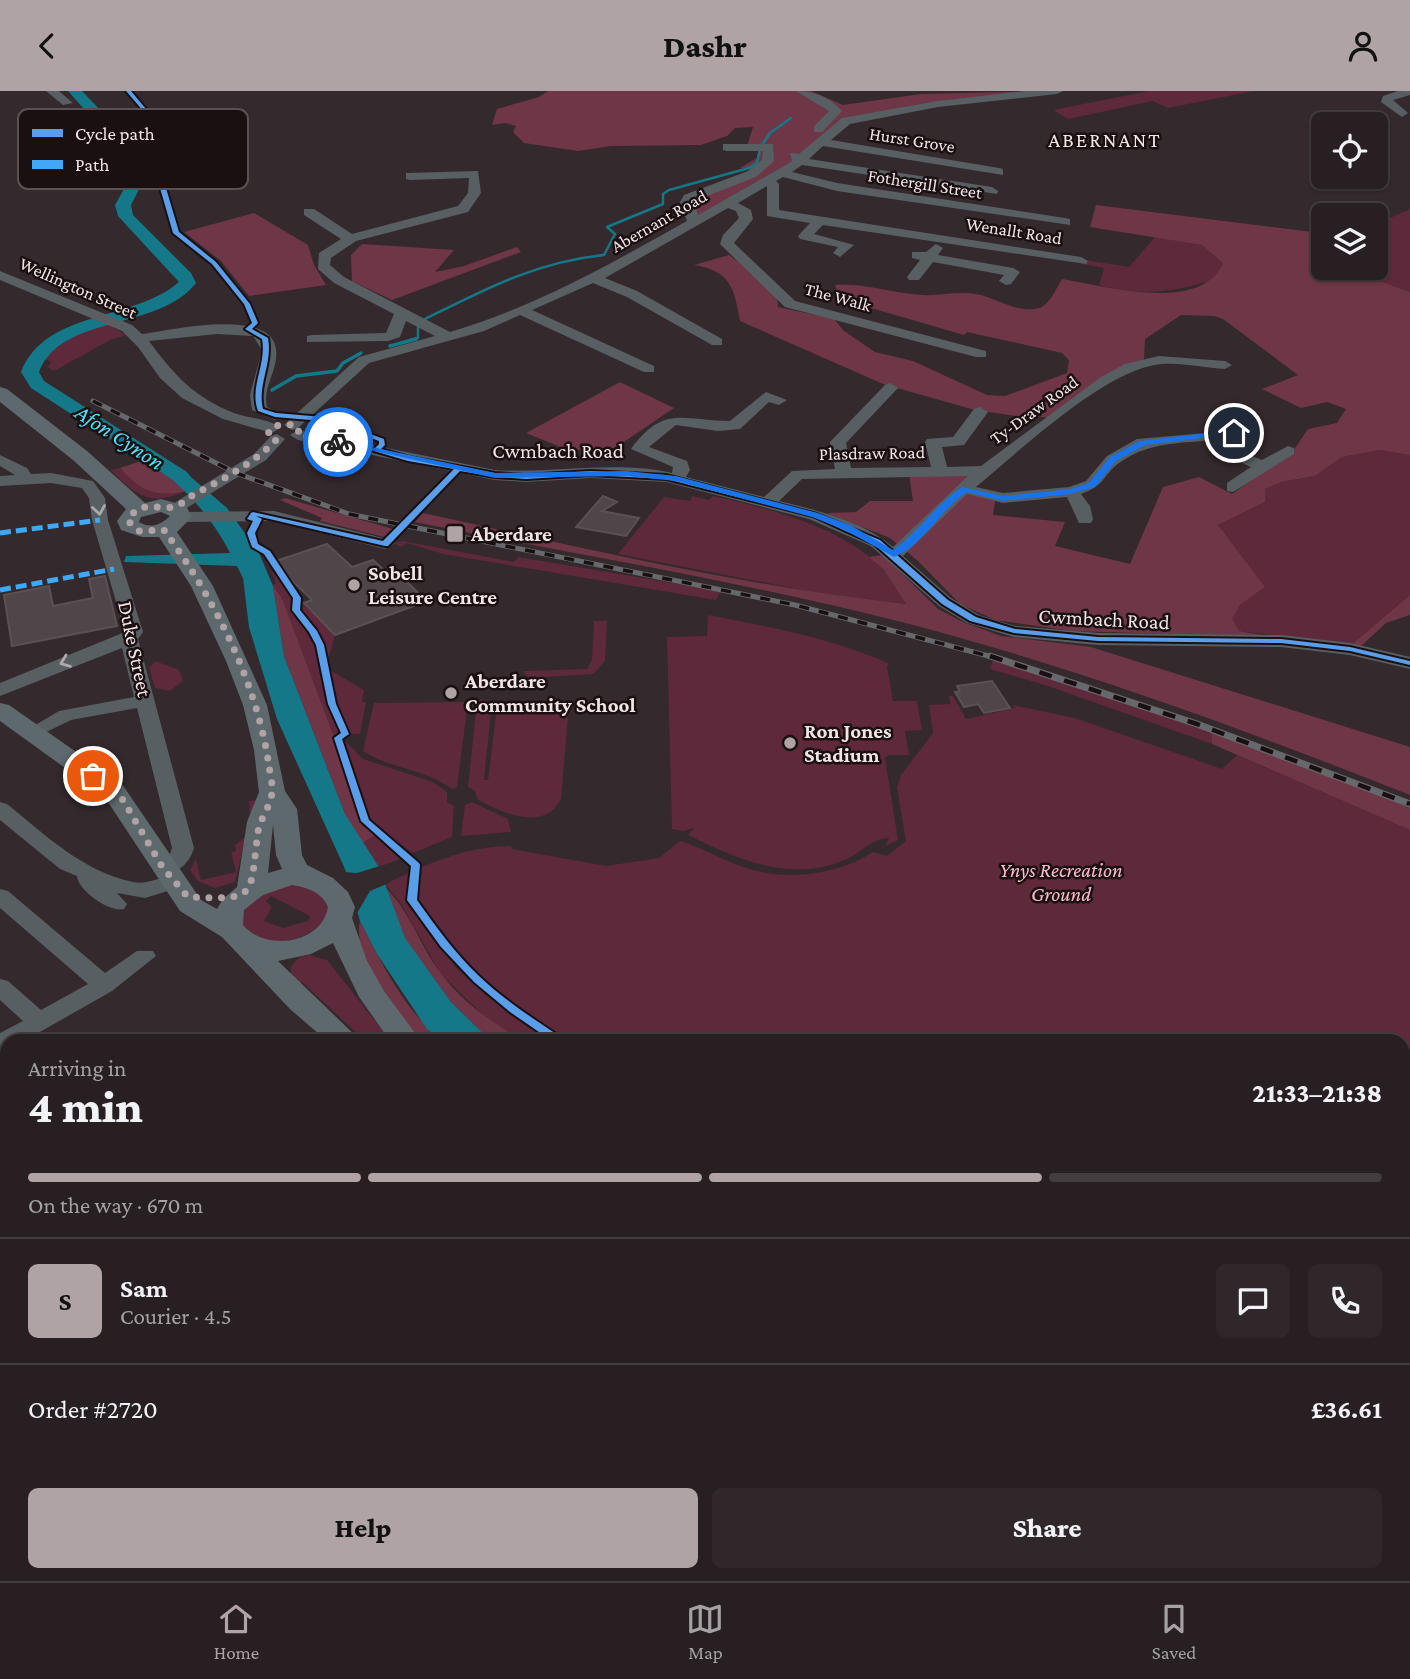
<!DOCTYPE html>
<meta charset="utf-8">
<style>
body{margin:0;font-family:"Crimson Pro",serif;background:#2f272a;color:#f1f3f6;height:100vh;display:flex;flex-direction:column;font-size:26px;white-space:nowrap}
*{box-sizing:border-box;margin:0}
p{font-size:23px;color:#a4a2a5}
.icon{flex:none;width:38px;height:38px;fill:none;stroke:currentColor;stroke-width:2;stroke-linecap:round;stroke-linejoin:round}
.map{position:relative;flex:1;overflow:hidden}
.side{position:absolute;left:0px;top:943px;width:1410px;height:548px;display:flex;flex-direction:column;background:#271f21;border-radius:21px 21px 0 0;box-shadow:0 2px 5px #0004,0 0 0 2px #433d3f}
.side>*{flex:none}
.buttons{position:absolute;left:1311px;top:21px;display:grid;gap:14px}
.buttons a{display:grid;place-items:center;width:77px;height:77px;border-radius:10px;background:#271f21;box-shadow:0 2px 5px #0004,0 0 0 2px #433d3f;font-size:35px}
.pin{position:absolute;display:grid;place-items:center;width:60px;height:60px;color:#fff;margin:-30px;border:4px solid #fff;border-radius:50%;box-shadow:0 2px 7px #0007}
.courier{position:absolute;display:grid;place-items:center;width:70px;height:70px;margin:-35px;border:5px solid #1a73e8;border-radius:50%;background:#fff;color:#222;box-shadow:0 2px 9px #0007}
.headline em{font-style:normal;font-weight:800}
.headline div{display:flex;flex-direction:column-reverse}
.headline{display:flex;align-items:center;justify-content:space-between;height:119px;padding:0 28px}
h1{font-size:46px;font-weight:800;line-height:52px}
.bar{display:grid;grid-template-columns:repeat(4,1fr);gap:10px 7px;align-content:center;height:84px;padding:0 28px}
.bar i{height:9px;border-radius:5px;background:#433d3f}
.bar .active{background:#b0a3a6}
.bar p{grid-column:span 4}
.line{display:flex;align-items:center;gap:18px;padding:0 28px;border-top:2px solid #433d3f}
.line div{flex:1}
.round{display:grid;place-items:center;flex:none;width:74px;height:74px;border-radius:10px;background:#2f272a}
.action{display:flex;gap:14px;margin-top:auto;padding:14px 28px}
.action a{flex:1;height:80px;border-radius:10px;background:#b0a3a6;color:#111;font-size:28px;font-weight:800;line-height:80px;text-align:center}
.action a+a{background:#2f272a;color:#f1f3f6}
header{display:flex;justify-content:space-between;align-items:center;height:91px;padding:0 28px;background:#b0a3a6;color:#111;font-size:32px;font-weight:800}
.menu{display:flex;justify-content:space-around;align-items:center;height:98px;border-top:2px solid #433d3f;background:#271f21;font-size:19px;color:#a4a2a5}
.menu a{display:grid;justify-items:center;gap:4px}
.menu .active{color:#b0a3a6}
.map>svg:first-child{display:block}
.green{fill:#5e293a;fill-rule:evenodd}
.forest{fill:#6f3647}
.water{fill:#157888}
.pier{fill:#34292c}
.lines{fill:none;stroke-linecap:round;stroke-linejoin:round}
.stream-far1{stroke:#157888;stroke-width:2.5}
.stream{stroke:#157888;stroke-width:3.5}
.river{fill:#157888;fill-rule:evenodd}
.building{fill:#504548;stroke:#5b5154;stroke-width:2}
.minor{fill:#575f62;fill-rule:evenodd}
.major{fill:#5e696d;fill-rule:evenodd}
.rail-far1-casing{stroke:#66696b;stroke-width:5}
.rail-casing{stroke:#66696b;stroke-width:7}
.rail-far1{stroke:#1a1012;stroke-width:3.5;stroke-dasharray:10;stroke-linecap:butt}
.rail{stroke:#1a1012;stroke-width:4.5;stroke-dasharray:13;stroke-linecap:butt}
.quiet{stroke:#3fa9f5;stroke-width:5;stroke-dasharray:11 5;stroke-linecap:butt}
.cycleway-casing{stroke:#1a1012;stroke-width:4}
.cycleway{fill:#5a9eea;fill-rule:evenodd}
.oneway{stroke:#ada8ab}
.route{fill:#1a73e8}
.done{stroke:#b0a3a6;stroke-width:7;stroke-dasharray:0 12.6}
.poi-dot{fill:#b0a3a6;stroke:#1a1012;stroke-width:2.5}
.labels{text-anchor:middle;stroke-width:5;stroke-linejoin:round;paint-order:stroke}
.far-street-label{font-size:18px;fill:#f3e4e7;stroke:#1a1012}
.far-quarter-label{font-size:21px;letter-spacing:2px;fill:#f3e4e7;stroke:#1a1012}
.street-label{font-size:21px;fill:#f3e4e7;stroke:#1a1012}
.poi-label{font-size:21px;font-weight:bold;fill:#f3e4e7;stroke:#1a1012;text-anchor:start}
.park-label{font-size:21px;font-style:italic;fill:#fabccb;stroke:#1a1012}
.water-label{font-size:23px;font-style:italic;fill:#4fdcf4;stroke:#1a1012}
.key{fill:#1a1012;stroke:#5b5052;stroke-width:2}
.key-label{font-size:19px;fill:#f3e4e7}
</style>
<header><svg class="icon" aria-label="back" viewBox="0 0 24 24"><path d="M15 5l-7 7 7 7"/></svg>Dashr<svg class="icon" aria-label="person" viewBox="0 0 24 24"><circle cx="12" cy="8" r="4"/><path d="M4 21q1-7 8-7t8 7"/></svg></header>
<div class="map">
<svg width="1410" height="1490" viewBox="0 0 1410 1490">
<rect width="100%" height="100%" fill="#34292c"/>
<path class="green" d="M1149 0H1254L1168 17 1153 10 1068 28 1053 19Z
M1410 118V201L1374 188 1357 177H1376V133Z
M1155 146 1202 154 1224 172 1213 189C1173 201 1140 206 1099 194L1104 177 1082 173 1085 169 1129 176Z
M105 232 126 244 110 249 54 280 48 276 51 271 42 266 76 244Z
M1380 359 1410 364V504L1351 554 1239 540 1231 527 1241 513 1218 434 1265 411V398L1281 391 1315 385 1342 366Z
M120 377C138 397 160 406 186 400 151 416 135 405 111 379Z
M692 405 709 409 713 405C782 421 874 442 907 513L834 505 618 463 664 406 690 410Z
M403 450 514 471 518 466 721 500 716 509 443 463 407 452 401 456 393 452Z
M270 478 293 506 292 520C327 556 321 596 339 639L334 646 282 507 272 494 276 492Z
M303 512 335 544 327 573 318 540 303 522Z
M708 524C771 536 831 547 890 573L887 575 893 610H917L922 639 905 640 909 664H888L885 667 898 749 885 755 889 747C874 746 860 762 847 768 791 793 737 768 688 744L694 737 683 740 672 738 667 546 707 545Z
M594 530H607L605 570 593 583 529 587 523 580 587 578 592 569Z
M993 569 1211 640 1212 653 1048 595 990 578Z
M155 570 179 579 183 590 170 600 155 597 149 577Z
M328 578 364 599 362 611H366L360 643H348L335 612Z
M949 605H953L966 628 1015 617 1013 614 1075 627 1222 678 1237 664 1410 739V1224H1404V950H565L498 905 470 881 415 807 420 777C450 764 478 755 511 755L512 758 606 775 659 767 680 750C701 756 720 768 741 775 783 791 836 785 873 761L887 765 906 750 897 697 901 684 933 642 929 614 950 613Z
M481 608 492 611 484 689H488L497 615 569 614 561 708C544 742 500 721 477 708L475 700 468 696 477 611Z
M468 611 457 696 452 698C426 678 390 678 363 660L374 612Z
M343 648 363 668 433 691 447 701V711L454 715 452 746 413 762 370 731Z
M256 709 254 740 244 753 235 791 215 797 198 790 190 779 196 768 201 789 236 781 231 761 236 760 235 754C254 743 250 730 249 710Z
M472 711 508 728 511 741 461 745 465 714Z
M375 744 405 766 379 776 363 752Z
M413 780 407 810 457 878 492 909 554 950H525L489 930 440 882 400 811 385 793Z
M296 793 314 797 329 811 326 831C301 850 265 863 242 833L246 814 277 795ZM271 805 310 825 308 830 283 837 264 830 272 816 266 810Z
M309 864 327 869 387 945 377 949 367 941 360 945 302 891 297 893 291 884V875L300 866Z"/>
<path class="forest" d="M548 0H811L843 14 921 3 1046 0 949 9 844 28 834 34 791 71 695 126 689 112 759 79 740 77 757 67 759 55H747L753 36 735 37 727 45 701 54 611 55 578 60 524 52 513 41 516 35 505 32 492 34 497 18 539 6Z
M1096 114 1313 141 1323 147V177H1357L1374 188 1410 201V364L1380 359 1342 366 1315 385 1281 391 1265 398V411L1218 434 1265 496 1241 513 1232 527 1239 540 1273 546 1072 540 995 529 960 513 918 470 890 447 827 422 856 421 870 410H913L909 383H977L955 399 995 410 993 424 1065 431 1055 455 1130 473 1163 396 1199 386 1232 403 1293 360 1308 338 1337 332 1346 318 1327 311 1301 317 1262 298 1298 284 1223 228 1214 225 1181 224 1145 248 1144 269 1048 327 1031 324 1029 327 975 319 883 293 740 230C734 197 731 180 694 174L729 164 751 180 777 206 778 216 834 228 844 240 875 261 913 270 987 304 1005 305 1067 282 1069 269 1062 262 967 241 964 244 840 208 835 194C865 192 892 202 922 204 940 205 958 200 976 203 995 206 1017 223 1039 217 1049 215 1057 196 1062 188 1105 195 1201 223 1223 172L1202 154 1090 136Z
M254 122 308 154 314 174 326 194 249 205 221 170 184 141Z
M362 153 454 159 435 181 464 175 517 156 521 161 392 209 352 190 351 164Z
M620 291 674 317 615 357 568 359 526 342Z
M147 368 186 400C156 407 140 400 120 377Z
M285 407 393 438 384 446 320 430 322 427 280 409Z
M423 422C582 457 744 495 906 513L884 479 869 466 883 464 938 518 963 531 1001 545 1091 556 1410 656V704C1261 645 1111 589 957 546 779 496 596 468 415 431Z
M273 495 282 507 334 646 361 733 375 744 363 752 345 723 284 565Z
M1410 504V524L1386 532 1360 556 1351 554Z
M1211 640 1410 716V739L1212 653Z
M387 798C411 822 420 855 440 881 462 911 493 933 525 950H491L451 911 405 848Z
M360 830C382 872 405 923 445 950H417C397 922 351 864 360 830Z
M7 1308V1416L4 1420 7 1427V1484H10L7 1490H0V1315Z
M346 1484H702L685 1490H344Z"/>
<path class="water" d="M157 364 185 381 227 417 259 462 273 495 284 565 345 723 379 776 405 847 451 911 491 950H445L427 938 377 863 360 830 345 778 277 628 249 536 243 487 237 475 124 471 126 465 230 462C209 421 183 396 147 368Z"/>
<path class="pier" d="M383 774 389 792 370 800 356 824 343 781 357 782Z"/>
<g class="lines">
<path class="stream-far1" d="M762 54 770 42 791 27
M423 229C484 199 535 171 604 164L615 143 607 136 663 113V103L669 99 749 77 757 72 760 58
M410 249 418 247V235"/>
<path class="stream" d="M390 255 416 248
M272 299 296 285 337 280 343 272 361 262"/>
<path class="river" d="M68 0H82L103 22 147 56 151 75 131 114 133 124 191 182 196 192C159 240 61 223 39 281L44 290 187 381 190 385 187 389H173L31 297 21 281C46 218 133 231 179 191L118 125 115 114 137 75 133 58 93 28Z"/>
</g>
<path class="building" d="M603 405 617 411 602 420 639 427 626 445 576 436Z
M327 453 352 476 373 469 385 480 392 477 427 510 335 544 304 512 312 509 273 471Z
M105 485 117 535 12 555 4 504 49 495 53 515 93 507 89 488Z
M992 590 1010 617 984 622 978 613 964 616 955 601 960 600 957 595Z"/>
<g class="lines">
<path class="minor" d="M46 0H59L73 12 63 14Z
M796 0C815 0 829 6 842 20L822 41H814V35L829 20Z
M1025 0H1063L1057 3 938 16 850 33 831 49 999 77 1003 78V84L823 55 809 68 992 96 998 100 997 103 802 74 792 81 837 92 1065 127 1070 128V134L837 100 783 86 776 90 779 93V119L1081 166 1088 170 1086 173 823 134 814 143 854 154 840 166 833 162 838 156 800 148 798 145 810 132 767 125V95L738 112 751 119 753 128 734 152 795 210 986 260V266H976L785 216 720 153 723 144 739 127 736 120 728 117 605 187 637 200 722 248V254H712L627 206 593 192 532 219 654 275V281H644L520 224 484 240 369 272 298 337 292 339 284 334 359 266 435 245 406 230 400 246 388 250 307 251V245L312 244 386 242 394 223 334 192 318 178 319 162 341 148 304 124V118H314L352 143 458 115 468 102 469 87 410 89 406 88V82L478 80 481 102 468 121 356 150 331 167 330 174 344 186 450 241C533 217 612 172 687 130L680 111 684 104 748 80 762 69 763 60H727L723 59V53H773L774 70 756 86 694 110 698 124 789 72 792 70 790 62 799 63 842 27 938 10Z
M1398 0H1410V4L1393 9 1408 22 1402 26 1381 11 1383 5Z
M936 153 943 157 938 164 1013 177 1020 181 1011 193 1006 194 999 190 1004 184 933 171 919 189H909L907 186 920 169 912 167V161H926Z
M0 180 132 234 142 243C170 239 271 216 276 258 279 278 262 296 267 316L283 324 275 329 252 319 250 304 262 259 253 245 217 243 149 250C173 283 195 307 234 322 247 327 271 328 280 337L272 342 223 328 182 307 160 287 138 256 122 240 0 189Z
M1159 265 1225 270 1232 274 1225 278C1201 277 1174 269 1150 275 1097 287 1018 361 976 396L1003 402 1069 396 1086 390 1107 365 1137 348 1240 339V345L1231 347 1238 359 1262 369 1288 355 1294 357V363L1233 401 1227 400V392L1251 376 1226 365 1216 349C1182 352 1150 351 1122 370 1103 382 1107 394 1081 403L1090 415 1093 428 1091 432H1079L1067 406 1003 412 967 403 903 465 951 507 979 524 1015 535 1098 542 1281 544 1350 552 1410 566V578L1350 564 1281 556 1098 554 1014 546 967 532 939 515 871 455 809 428 666 391 591 387 526 391 495 389 298 349 290 344 298 339 495 379C551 383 618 369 672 382L673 376 631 358C664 313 683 330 730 330L766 301 787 309 779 314 769 311 740 338 718 340 676 334 649 356 687 370 690 379 686 386 764 406 792 380 835 378 830 351 885 294 890 292 898 297 846 352 851 377 931 376 925 351 927 348 953 346 974 318 980 316 988 321 964 354 942 356 947 376 981 375 1101 286 1125 273ZM968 385 893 456C863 430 816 419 779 410L802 388Z
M277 343 285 348 266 369 180 421H168L166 417 254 363 271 345Z
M0 364 27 377 31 383 51 382 93 390 105 407 108 429 143 541 138 548 194 757C189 774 174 787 155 782L152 777 169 765 172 757 137 617 71 629 32 648 22 642 59 620 134 606 122 557 0 605V592L125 541 92 429 89 407 82 397 51 392 0 395V385L15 384 0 375Z
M274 420 391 449 394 453 385 458 274 430 181 431 173 426 181 421Z
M0 711 7 713C45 744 84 781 133 791 150 795 164 781 181 786L184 791 181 796 145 807 117 802 127 813 124 818C109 822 78 799 77 785L60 778 0 729Z
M0 798 8 800 105 882 137 860H153L156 865 112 900 24 950H7V959L0 962V942L23 930 0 909V888L8 890 41 919 88 893 0 817Z
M0 970 7 972V996L0 994Z
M7 1056V1078L0 1081V1059Z
M7 1332V1362L0 1365V1335Z
M803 1484H833L831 1490H801Z"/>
<path class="major" d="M0 296 7 298 87 360 145 412 161 408 186 415 192 426 177 441 213 495 267 614 285 700 297 718 302 764 307 774 333 787 348 801 355 816 352 827 367 870 384 900 421 950H390L359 906 333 852 311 863 278 870 361 950H327L290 918 222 846 180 820 104 705 0 630V612L9 614 122 693 201 809 217 818 223 808 237 796 247 731 259 701 254 659 243 614 226 570 191 495 159 446H142L121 439 117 430 126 418 73 369 0 311ZM161 421 170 425C161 434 150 438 139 431L141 426ZM273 734 276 764 282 778 268 782ZM292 794C306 796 322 801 328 816 322 853 265 861 243 834L244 819 263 804Z
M1404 1471 1410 1474V1490H1370L1367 1484H1404Z
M948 1484H999L1002 1490H951Z"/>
<defs>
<path id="rail-far1" d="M93 310 236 382 349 423 795 514 996 567"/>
<path id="rail" d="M990 565 1197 633 1410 713"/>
</defs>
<use href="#rail-far1" class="rail-far1-casing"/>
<use href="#rail" class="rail-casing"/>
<use href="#rail-far1" class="rail-far1"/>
<use href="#rail" class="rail"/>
<path class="quiet" d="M0 442 100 429
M0 499 114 478"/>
<defs>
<path id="cycleway" d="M126 0H131L161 36 166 97 179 141 216 171 250 213 258 232 252 238 268 247C273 272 257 294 263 318L276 322 323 326 384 348 385 354 381 358 409 366 495 382 526 384 591 380 666 384 817 423 880 449 948 509 976 526 1015 538 1098 546 1281 548 1350 556 1410 570V574L1350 560 1281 552 1098 550 1014 542 970 530 942 513 874 453 813 425 666 388 591 384 526 388 495 386 460 380 388 455H385L261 426 256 425 262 428 255 442 258 453 270 460 301 507 300 519 317 540 324 554 336 613 349 643 342 648 369 729 419 772 420 774 417 809C436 836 455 862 479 885 504 909 534 928 562 947L564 950H552L510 921 474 891 441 856 407 809 411 775 361 730 334 647 341 642 328 613 316 554 309 541 292 519 293 507 264 463 252 456 247 442 253 430 247 428 251 422 253 421 383 450 454 378 408 370 374 360 373 359 379 353V350L322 330 275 326 258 320C249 296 267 273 262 248L245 238 252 232 244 213 212 173 173 142 160 97 157 36Z"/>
</defs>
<use href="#cycleway" class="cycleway-casing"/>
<use href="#cycleway" class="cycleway"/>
</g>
<defs><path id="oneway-chevron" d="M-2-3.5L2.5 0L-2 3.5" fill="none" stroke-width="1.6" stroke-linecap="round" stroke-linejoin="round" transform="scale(1.75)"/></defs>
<g class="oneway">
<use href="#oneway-chevron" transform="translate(99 419) rotate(81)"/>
<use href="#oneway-chevron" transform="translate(65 571) rotate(159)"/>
</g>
<path class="route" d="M1234 339 1237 343 1145 354 1116 370 1095 396 1070 403 1003 410 967 401C939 419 925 453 894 466L845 439 812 426 676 390 626 385 495 387 334 351 338 349 495 382 626 380 676 385 818 422 852 435 893 459C919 441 936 413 962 396L1003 405 1070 398 1089 392 1110 366 1140 350Z"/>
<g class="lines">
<path class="done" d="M93 685 123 709 163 777 188 806C259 809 249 807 258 741 260 727 271 715 272 701 273 694 270 683 269 675 257 591 214 507 164 439L139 440 128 430C139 406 161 421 176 415 183 413 189 406 195 403 225 387 253 373 277 348L268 341C276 332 289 331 299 337L298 344 338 351"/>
</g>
<g class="poi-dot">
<rect x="446" y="434" width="18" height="18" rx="3.5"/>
<circle cx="354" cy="494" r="7"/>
<circle cx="451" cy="602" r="7"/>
<circle cx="790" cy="652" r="7"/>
</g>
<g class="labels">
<g class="far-street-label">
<text transform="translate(912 49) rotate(9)" y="6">Hurst Grove</text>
<text transform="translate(925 93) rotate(9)" y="6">Fothergill Street</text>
<text transform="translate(659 130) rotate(-30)" y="6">Abernant Road</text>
<text transform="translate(1014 140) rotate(9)" y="6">Wenallt Road</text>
<text transform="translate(78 197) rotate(24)" y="6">Wellington Street</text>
<text transform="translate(838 206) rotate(15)" y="6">The Walk</text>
<text transform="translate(1034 319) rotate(-36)" y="6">Ty-Draw Road</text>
<text transform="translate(872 362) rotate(-1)" y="6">Plasdraw Road</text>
</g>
<g class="far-quarter-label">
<text x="1105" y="56">ABERNANT</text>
</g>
<g class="street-label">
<text x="558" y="367">Cwmbach Road</text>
<text transform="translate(1104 528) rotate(3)" y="7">Cwmbach Road</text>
<text transform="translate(135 558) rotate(78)" y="7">Duke Street</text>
</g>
<g class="poi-label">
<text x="471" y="450">Aberdare</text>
<text x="368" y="489">Sobell<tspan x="368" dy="24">Leisure Centre</tspan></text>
<text x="465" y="597">Aberdare<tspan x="465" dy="24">Community School</tspan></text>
<text x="804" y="647">Ron Jones<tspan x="804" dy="24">Stadium</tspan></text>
</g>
<g class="park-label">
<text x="1061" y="786">Ynys Recreation<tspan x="1061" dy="24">Ground</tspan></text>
</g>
<g class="water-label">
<text transform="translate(120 346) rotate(33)" y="8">Afon Cynon</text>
</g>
</g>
<rect x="18" y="18" width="230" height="80" rx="10" class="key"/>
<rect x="32" y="38" width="31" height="8" fill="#5a9eea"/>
<rect x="32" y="69" width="31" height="9" fill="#3fa9f5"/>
<g class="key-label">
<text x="75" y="49">Cycle path</text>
<text x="75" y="80">Path</text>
</g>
</svg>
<div class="buttons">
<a><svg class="icon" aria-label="locate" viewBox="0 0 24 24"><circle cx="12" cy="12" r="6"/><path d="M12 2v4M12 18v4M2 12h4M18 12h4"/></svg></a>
<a><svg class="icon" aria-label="layers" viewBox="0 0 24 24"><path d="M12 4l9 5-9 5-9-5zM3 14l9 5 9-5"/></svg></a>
</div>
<div class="pin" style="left:93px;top:685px;background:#ea580c"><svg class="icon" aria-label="bag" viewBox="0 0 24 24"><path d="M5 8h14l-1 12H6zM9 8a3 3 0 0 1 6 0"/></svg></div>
<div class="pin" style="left:1234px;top:342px;background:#1f2937"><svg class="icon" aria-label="home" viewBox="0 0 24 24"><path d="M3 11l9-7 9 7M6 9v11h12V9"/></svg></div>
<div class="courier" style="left:338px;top:351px"><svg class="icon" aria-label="bike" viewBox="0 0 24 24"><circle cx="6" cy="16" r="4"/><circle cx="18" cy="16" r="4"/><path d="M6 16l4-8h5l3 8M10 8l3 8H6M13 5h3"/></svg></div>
<section class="side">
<div class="headline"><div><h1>4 min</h1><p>Arriving in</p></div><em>21:33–21:38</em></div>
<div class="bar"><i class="active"></i><i class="active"></i><i class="active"></i><i></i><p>On the way · 670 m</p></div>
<div class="line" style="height:126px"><b class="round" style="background:#b0a3a6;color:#111">S</b><div><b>Sam</b><p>Courier · 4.5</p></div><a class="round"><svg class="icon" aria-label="chat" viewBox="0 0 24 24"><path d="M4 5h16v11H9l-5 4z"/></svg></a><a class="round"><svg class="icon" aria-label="phone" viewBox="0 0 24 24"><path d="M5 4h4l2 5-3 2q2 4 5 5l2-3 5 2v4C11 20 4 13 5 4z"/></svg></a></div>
<div class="line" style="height:91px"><div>Order #2720</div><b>£36.61</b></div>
<div class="action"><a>Help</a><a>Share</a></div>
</section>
</div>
<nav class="menu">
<a class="active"><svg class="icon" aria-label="home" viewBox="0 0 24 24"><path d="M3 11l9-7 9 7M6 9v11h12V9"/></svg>Home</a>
<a><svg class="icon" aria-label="map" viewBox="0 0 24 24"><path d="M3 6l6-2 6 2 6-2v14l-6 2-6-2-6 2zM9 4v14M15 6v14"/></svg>Map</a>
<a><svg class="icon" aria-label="saved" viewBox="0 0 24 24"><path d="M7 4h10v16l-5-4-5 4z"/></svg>Saved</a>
</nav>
